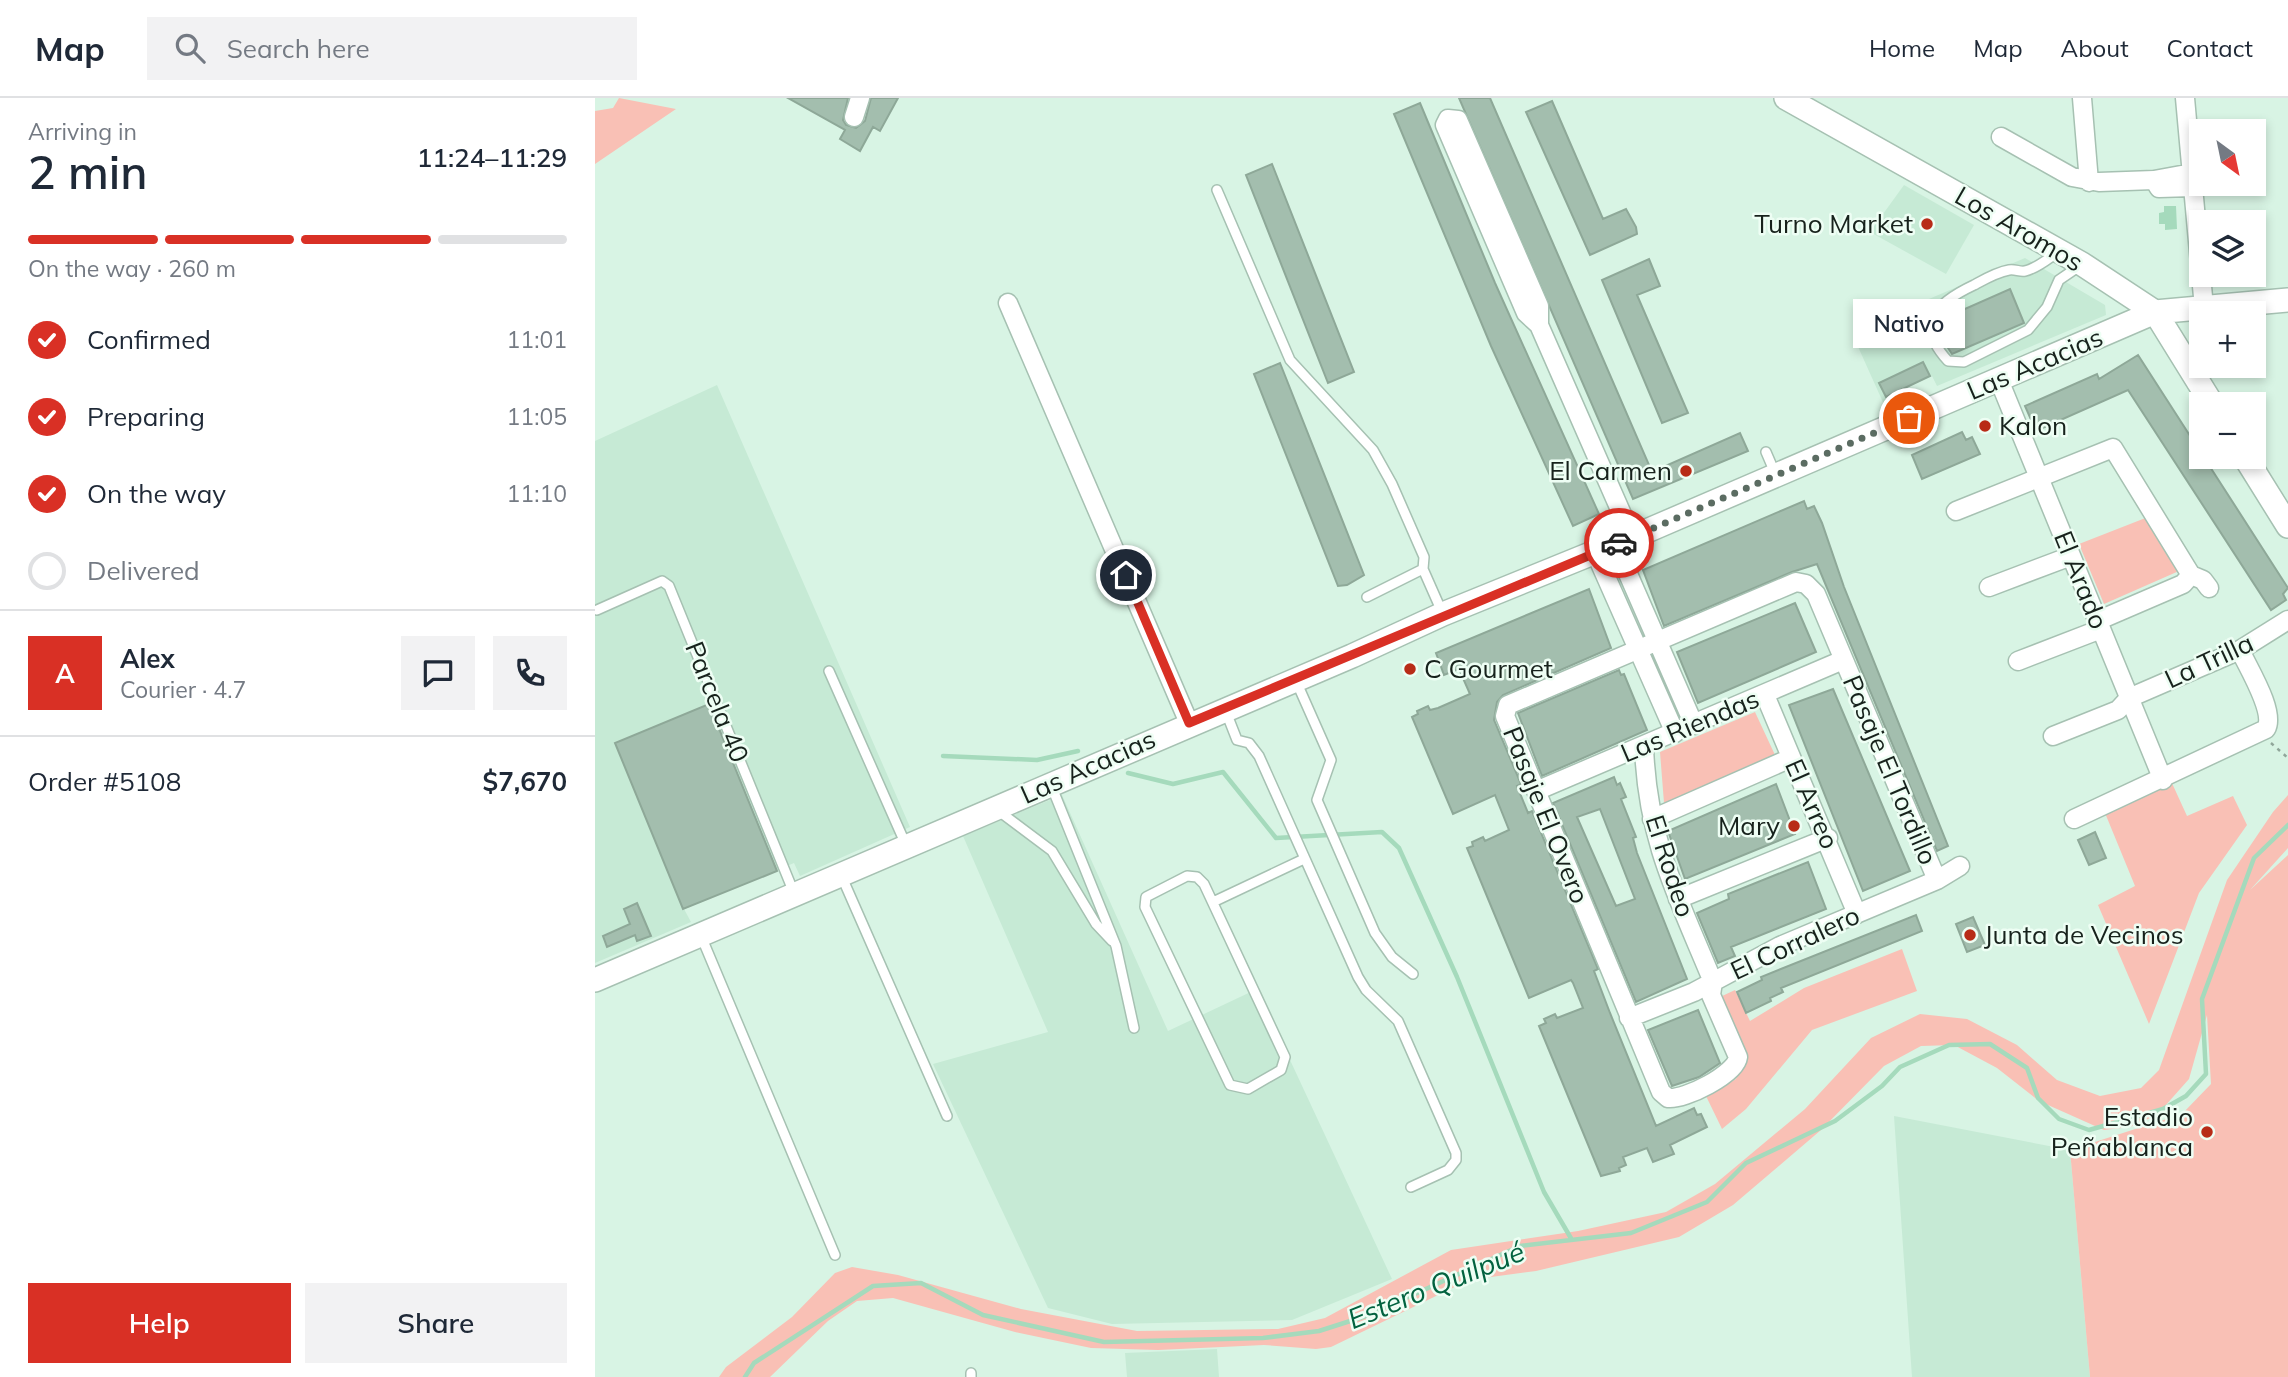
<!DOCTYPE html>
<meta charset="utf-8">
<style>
body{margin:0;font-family:Mulish,sans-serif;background:#f2f2f3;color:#1f2937;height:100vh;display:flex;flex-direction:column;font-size:26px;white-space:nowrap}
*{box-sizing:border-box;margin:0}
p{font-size:23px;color:#747a83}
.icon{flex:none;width:38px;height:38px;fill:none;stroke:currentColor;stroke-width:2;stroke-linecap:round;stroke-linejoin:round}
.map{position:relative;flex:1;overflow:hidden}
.details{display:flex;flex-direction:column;background:#fff;width:595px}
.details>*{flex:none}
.needle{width:46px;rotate:147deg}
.tools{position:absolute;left:1594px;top:21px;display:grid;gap:14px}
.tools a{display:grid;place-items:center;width:77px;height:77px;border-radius:0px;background:#fff;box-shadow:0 4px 10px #0003;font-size:35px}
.pin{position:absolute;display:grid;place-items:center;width:60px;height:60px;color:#fff;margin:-30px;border:4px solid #fff;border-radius:50%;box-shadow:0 2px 7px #0007}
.courier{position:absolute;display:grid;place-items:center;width:70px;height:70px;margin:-35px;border:5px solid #d93025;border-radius:50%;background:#fff;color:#222;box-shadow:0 2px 9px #0007}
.bubble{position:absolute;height:49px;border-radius:0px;background:#fff;box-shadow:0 4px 10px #0003;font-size:23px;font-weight:600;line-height:49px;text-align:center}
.summary em{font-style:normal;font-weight:600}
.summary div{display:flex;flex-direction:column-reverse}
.summary{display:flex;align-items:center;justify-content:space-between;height:119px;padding:0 28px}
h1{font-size:46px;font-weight:600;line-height:52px}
.bar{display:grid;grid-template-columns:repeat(4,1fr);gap:10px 7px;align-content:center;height:84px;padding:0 28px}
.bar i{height:9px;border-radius:5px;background:#e0e1e3}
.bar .on{background:#d93025}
.bar p{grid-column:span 4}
.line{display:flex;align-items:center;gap:18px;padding:0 28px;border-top:2px solid #e0e1e3}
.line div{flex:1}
.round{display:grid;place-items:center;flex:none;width:74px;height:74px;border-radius:0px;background:#f2f2f3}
ol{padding:0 28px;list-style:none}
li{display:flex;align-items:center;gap:21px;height:77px}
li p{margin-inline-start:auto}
li .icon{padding:7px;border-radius:50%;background:#d93025;color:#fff;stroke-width:4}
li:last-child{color:#747a83}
li i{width:38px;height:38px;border:4px solid #e0e1e3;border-radius:50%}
.action{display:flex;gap:14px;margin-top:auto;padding:14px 28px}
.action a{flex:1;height:80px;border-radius:0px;background:#d93025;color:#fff;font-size:28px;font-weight:600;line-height:80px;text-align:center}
.action a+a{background:#f2f2f3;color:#1f2937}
header{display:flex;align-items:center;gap:42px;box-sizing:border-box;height:98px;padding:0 35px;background:#fff;border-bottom:2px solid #e0e1e3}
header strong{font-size:33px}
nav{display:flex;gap:38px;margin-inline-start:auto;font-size:24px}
.search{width:490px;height:63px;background:#f2f2f3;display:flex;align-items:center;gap:18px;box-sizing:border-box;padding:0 24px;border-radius:0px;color:#747a83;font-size:26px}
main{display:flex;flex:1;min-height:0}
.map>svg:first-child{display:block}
.built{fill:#c6ead5}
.green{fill:#f9c0b5}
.water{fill:#a5dabc}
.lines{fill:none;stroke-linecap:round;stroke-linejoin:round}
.stream{stroke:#a5dabc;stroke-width:4.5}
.building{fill:#a3beae;stroke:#8ea898;stroke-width:2;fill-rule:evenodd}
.service-casing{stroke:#a6c1b2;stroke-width:12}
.minor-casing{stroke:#a6c1b2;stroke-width:21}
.tertiary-casing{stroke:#a6c1b2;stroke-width:26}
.path{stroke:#90a69a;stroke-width:2.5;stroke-dasharray:3.5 5;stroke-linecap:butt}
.service{stroke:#fff;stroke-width:9}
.minor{stroke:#fff;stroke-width:18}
.tertiary{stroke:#fff;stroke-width:23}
.done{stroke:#5b6c62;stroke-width:7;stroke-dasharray:0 12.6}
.route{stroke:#d93025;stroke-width:9}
.poi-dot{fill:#b82b17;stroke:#eefef4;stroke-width:2.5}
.labels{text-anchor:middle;stroke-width:5;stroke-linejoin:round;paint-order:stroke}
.poi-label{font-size:26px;fill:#17221c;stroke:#eefef4;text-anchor:end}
.street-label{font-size:26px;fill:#17221c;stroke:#eefef4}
.water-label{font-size:28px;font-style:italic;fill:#02623f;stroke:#eefef4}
</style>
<header>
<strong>Map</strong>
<div class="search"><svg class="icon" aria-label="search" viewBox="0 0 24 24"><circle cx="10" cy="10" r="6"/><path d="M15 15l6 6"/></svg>Search here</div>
<nav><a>Home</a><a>Map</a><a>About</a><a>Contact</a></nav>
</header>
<main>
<section class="details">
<div class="summary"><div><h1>2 min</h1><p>Arriving in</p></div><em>11:24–11:29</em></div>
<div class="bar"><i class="on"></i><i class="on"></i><i class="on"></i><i></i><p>On the way · 260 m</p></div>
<ol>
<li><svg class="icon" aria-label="check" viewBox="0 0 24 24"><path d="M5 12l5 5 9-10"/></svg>Confirmed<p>11:01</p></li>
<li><svg class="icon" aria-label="check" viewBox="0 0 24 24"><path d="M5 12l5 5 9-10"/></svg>Preparing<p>11:05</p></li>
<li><svg class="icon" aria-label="check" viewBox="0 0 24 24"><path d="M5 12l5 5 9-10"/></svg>On the way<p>11:10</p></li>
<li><i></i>Delivered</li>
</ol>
<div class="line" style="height:126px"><b class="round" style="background:#d93025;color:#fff">A</b><div><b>Alex</b><p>Courier · 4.7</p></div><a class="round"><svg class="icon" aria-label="chat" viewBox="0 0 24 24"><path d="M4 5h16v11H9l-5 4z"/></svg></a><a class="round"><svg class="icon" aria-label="phone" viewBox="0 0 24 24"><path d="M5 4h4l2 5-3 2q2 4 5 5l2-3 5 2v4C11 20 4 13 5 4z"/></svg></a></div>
<div class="line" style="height:91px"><div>Order #5108</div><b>$7,670</b></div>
<div class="action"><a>Help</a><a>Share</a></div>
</section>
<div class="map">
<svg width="1693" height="1279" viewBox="0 0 1693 1279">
<rect width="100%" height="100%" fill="#d8f4e4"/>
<path class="built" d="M1309 87 1379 127 1351 176 1275 134Z
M1430 160 1510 207 1511 217 1342 288 1337 278 1291 299 1297 308 1291 311 1260 242 1289 228 1287 221Z
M122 287 315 729 205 778 199 765 89 811 96 824 0 865V343Z
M467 697 573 933 662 891 797 1181 697 1222 517 1226 453 1210 338 966 453 934 368 738Z
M1299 1018 1475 1052 1495 1279H1317Z
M622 1251 624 1279H532L530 1255Z"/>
<path class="green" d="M24 0 81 11 0 66V13L18 10Z
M1553 419 1584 473 1509 506 1484 446Z
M1160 614 1180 657 1069 705 1065 654Z
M1576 683 1592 718 1638 698 1652 727 1604 795 1554 926 1503 807 1540 788 1510 715Z
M1693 697V750L1655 792 1693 757V1279H1495L1475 1052 1587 1016 1616 986 1612 917 1594 981 1562 1017 1535 1029 1509 1032 1444 1003 1402 970 1359 947 1326 948 1289 968 1226 1032 1138 1107 1084 1139 941 1173 874 1182 736 1249 721 1251 669 1247 563 1252 496 1250 420 1234 298 1200 262 1203 233 1223 175 1279H124L131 1269 197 1219 240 1175 257 1169 303 1177 426 1211 542 1233 683 1231 730 1220 856 1152 983 1133 1071 1114 1120 1086 1210 1011 1276 940 1325 916 1372 921 1422 947 1462 982 1505 998 1546 990 1564 972 1632 782 1678 714Z
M1307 851 1322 893 1217 932 1151 1011 1127 1031 1111 998 1141 981 1149 961 1125 899 1140 892 1155 923 1209 890Z"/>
<path class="water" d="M1569 108H1581L1582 131 1570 132V126H1564V115L1569 114Z"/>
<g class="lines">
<path class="stream" d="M348 658 442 662 483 653
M533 675 578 686 628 674 681 740 787 734 804 750 862 879 949 1094 977 1142
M150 1279 159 1265 278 1188 326 1185 388 1217 509 1244 668 1240 724 1233 774 1217 925 1148 1036 1135 1112 1104 1151 1065 1240 1023 1287 988 1305 969 1354 947 1395 946 1432 970 1443 1000 1464 1021 1494 1032 1568 1011 1591 998 1611 976 1607 901 1659 760 1693 727"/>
</g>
<path class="building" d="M193 0H253L248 22 251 27 261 30 270 23 276 0H303L285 33 278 29 265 53 245 41 250 32Z
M864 0H895L1057 374 1145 335 1153 353 1038 401Z
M957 3 1008 121 1031 111 1041 129 1042 136 995 157 931 14Z
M825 5 900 185 1004 416 978 428 896 248 799 16Z
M677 66 759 274 733 285 651 77Z
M1054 161 1065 188 1042 197 1093 315 1067 325 1007 182Z
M1415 191 1429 225 1357 256 1344 236 1345 222Z
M1543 257 1693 490 1688 496 1691 502 1676 512 1533 292 1441 333 1430 308 1502 276 1504 281Z
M1328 264 1335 278 1291 299 1284 285Z
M685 265 769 477 752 487 743 488 659 276Z
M1367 334 1371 342 1377 339 1385 356 1327 381 1317 357Z
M1209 403 1212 411 1219 408 1227 425 1249 489 1353 748 1342 753 1222 466 1197 474 1069 528 1048 472Z
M994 491 1016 550 908 597 902 604 899 622 926 686 922 688 933 715 937 713 1003 871 999 873 1015 915 1061 1028 1099 1010 1102 1017 1106 1016 1112 1029 1075 1047 1079 1056 1058 1064 1052 1050 1028 1059 1031 1067 1024 1070 1025 1073 1006 1078 944 928 951 925 949 921 960 916 962 920 988 910 978 885 976 882 934 900 872 750 878 748 877 744 888 739 890 743 914 732 900 697 858 716 817 619 823 616 822 613 833 608 835 612 843 610 875 596 864 571 849 577 841 555Z
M1200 505 1221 554 1103 605 1082 554Z
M1024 572 1026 577 1029 576 1052 632 947 678 923 615Z
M1238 591 1315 773 1268 793 1194 607Z
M114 606 182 773 88 811 20 645Z
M1019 679 1022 687 1025 685 1031 699 1026 701 1041 739 1038 740 1042 755 1092 881 1041 904 958 705ZM1005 711 1040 801 1021 808 982 719Z
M1181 686 1200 736 1090 781 1073 733Z
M1500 734 1511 760 1494 767 1483 742Z
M1213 764 1231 811 1136 849 1140 858 1123 865 1102 815 1134 801 1133 796Z
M42 805 56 838 42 843 40 837 12 849 8 838 35 826 29 811Z
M1321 817 1327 833 1186 890 1188 894 1175 900 1176 903 1151 915 1142 894 1167 882 1166 879Z
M1378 819 1390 847 1372 854 1361 826Z
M1103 912 1125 965 1104 979 1077 988 1053 932Z"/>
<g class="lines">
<defs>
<path id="service" d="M622 92 695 262 778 352 797 386 829 459 828 471 847 514
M1463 154C1454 160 1441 171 1430 173 1425 174 1420 171 1414 172 1402 174 1390 181 1379 187 1343 204 1318 225 1353 263L1369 264 1433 232 1452 209 1464 182 1486 167
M1171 354 1180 375
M772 499 828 471
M2 512 67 483 74 488 199 795
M234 573 311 747
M701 583 736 662 722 702 780 835 797 859 818 876
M631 614 642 642 654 645 664 658 763 879 771 892 803 923 861 1055V1062L853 1072 816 1089
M456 687 521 848 539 930
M401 711 457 753 501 826 517 843
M246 777 352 1018
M592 778 602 779 609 786 690 959 686 972 653 991 635 987 550 809 551 799Z
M618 804 709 761
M106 838 240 1157
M376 1275V1279"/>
<path id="minor" d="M1487 0 1494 84
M1590 0 1609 210
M259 19 265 0
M1406 39 1477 79 1504 84 1559 82
M1597 75 1559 82 1564 90 1597 89
M413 205 594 625
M944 227 931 215 850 27 853 21 863 22 944 208V227L1037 439
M1404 282 1568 682
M1361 413 1518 350 1596 477 1588 486 1502 523
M1020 446 1099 627
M1000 454 1080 635
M1596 477 1608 482 1614 490
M1394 489 1476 458
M1423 563 1506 531
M1170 597 1262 816
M1458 638 1523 612 1534 600 1645 552 1693 522
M1049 648C1052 742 1083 799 1118 884L1116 897 1143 959C1141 976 1090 1002 1073 1000L1066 994 910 618 913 607 1201 484 1211 486 1221 496 1342 782
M941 693 1248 562
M1057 721 1196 660
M1479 721 1671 631C1681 614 1653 570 1645 552
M1083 801 1233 740
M1034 920 1099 894 1185 848 1342 782 1365 768"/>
<path id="tertiary" d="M1191 0 1487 166 1560 214 1617 306
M1650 359 1693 428
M0 882 757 558 848 516 1047 435 1560 214 1693 202"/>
</defs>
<use href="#service" class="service-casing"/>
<use href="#minor" class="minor-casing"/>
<use href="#tertiary" class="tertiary-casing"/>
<path class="path" d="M1676 645 1693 660"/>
<use href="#service" class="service"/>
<use href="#minor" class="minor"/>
<use href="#tertiary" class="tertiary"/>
</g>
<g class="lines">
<path class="done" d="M1024 445 1314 320"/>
<path class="route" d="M531 477 594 625 1024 445"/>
</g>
<g class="poi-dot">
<circle cx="1332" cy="126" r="7"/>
<circle cx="1390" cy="328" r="7"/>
<circle cx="1091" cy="373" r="7"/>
<circle cx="815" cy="571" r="7"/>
<circle cx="1199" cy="728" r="7"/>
<circle cx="1375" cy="837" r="7"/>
<circle cx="1612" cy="1034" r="7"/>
</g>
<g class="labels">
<g class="poi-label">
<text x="1318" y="135">Turno Market</text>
<text x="1404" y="337" text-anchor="start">Kalon</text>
<text x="1077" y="382">El Carmen</text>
<text x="829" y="580" text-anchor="start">C Gourmet</text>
<text x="1185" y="737">Mary</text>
<text x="1389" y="846" text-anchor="start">Junta de Vecinos</text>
<text x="1598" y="1028">Estadio<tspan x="1598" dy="30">Peñablanca</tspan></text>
</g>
<g class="street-label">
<text transform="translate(1424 131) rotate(30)" y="9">Los Aromos</text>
<text transform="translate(1440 266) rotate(-23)" y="9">Las Acacias</text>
<text transform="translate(1486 482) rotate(68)" y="9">El Arado</text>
<text transform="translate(1614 563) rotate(-25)" y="9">La Trilla</text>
<text transform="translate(122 604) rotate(68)" y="9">Parcela 40</text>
<text transform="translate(1095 628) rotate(-23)" y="9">Las Riendas</text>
<text transform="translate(493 669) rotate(-24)" y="9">Las Acacias</text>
<text transform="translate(1295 672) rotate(67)" y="9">Pasaje El Tordillo</text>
<text transform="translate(1217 706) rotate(66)" y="9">El Arreo</text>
<text transform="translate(951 717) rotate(68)" y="9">Pasaje El Overo</text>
<text transform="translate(1075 768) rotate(72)" y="9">El Rodeo</text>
<text transform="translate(1200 845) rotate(-25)" y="9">El Corralero</text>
</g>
<g class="water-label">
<text transform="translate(841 1187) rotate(-22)" y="10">Estero Quilpué</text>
</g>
</g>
</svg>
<div class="tools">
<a><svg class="needle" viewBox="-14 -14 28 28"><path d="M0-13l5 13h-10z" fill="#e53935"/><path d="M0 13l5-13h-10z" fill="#747a83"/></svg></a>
<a><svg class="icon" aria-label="layers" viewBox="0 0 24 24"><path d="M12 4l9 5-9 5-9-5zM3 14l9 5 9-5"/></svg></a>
<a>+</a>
<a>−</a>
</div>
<div class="pin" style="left:1314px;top:320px;background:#ea580c"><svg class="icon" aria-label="bag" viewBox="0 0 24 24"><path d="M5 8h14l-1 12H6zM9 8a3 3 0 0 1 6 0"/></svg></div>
<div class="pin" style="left:531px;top:477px;background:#1f2937"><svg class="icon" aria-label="home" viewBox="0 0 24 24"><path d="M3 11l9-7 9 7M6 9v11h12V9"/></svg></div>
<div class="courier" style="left:1024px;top:445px"><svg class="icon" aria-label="car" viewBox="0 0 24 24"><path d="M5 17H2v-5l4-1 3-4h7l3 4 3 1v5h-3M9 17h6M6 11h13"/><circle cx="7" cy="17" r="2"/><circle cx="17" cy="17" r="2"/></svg></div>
<div class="bubble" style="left:1258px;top:201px;width:112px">Nativo</div>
</div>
</main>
